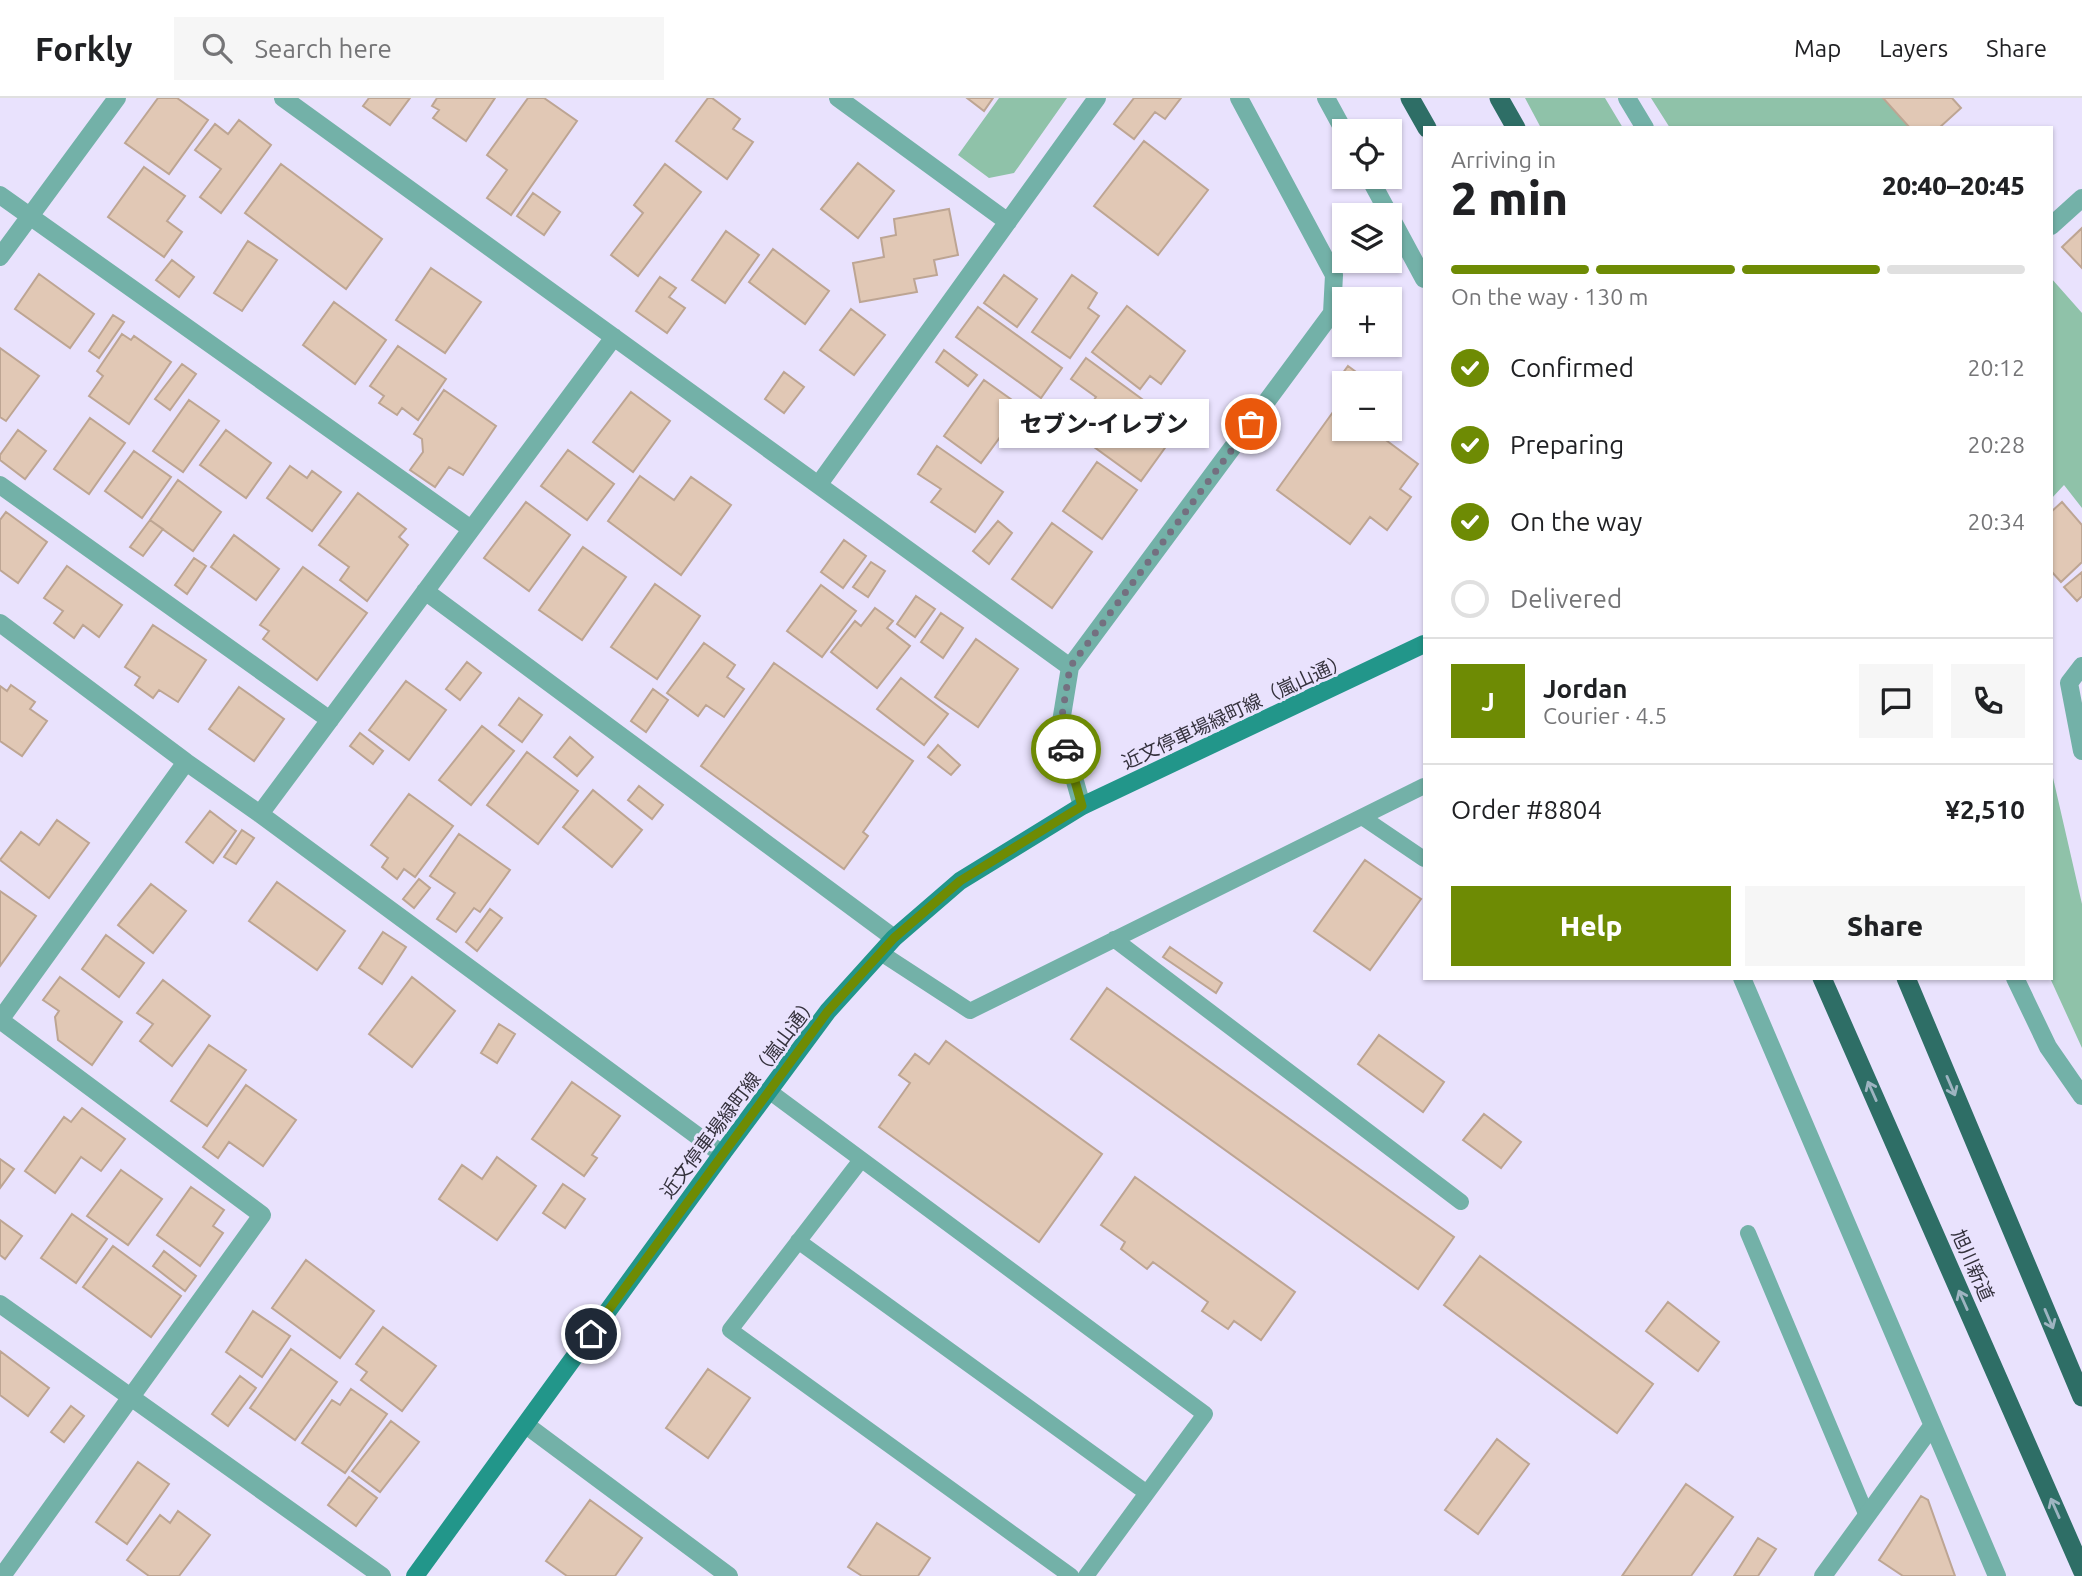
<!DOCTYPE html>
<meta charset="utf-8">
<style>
body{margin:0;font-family:Ubuntu,"Noto Sans JP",sans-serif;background:#f6f6f6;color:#202124;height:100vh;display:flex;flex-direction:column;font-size:26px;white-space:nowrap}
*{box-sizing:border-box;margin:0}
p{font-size:23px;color:#757577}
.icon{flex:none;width:38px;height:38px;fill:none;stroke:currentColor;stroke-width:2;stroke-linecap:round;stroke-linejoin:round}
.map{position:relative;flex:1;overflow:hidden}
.sheet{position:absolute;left:1423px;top:28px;width:630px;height:854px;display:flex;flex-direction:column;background:#fff;border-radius:0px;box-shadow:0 2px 5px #0004}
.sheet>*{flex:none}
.controls{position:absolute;left:1332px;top:21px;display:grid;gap:14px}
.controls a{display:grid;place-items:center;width:70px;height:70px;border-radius:0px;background:#fff;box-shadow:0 2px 5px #0004;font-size:35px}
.pin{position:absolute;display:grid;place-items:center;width:60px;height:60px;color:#fff;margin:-30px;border:4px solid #fff;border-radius:50%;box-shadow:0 2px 7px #0007}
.courier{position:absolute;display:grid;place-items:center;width:70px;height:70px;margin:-35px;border:5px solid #6e8b04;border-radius:50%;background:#fff;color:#222;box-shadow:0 2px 9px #0007}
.bubble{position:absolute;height:49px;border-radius:0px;background:#fff;box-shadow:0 2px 5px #0004;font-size:23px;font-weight:800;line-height:49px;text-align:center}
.summary em{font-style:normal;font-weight:800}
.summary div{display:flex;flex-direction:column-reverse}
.summary{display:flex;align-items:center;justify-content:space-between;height:119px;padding:0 28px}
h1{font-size:46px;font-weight:800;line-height:52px}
.bar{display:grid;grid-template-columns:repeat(4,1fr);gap:10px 7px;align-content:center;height:84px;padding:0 28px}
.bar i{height:9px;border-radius:5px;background:#e0e0e0}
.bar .current{background:#6e8b04}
.bar p{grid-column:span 4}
.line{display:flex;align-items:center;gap:18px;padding:0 28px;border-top:2px solid #e0e0e0}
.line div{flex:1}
.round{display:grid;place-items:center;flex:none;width:74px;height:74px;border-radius:0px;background:#f6f6f6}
ol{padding:0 28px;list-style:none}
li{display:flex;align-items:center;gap:21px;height:77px}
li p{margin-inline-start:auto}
li .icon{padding:7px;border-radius:50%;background:#6e8b04;color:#fff;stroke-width:4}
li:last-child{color:#757577}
li i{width:38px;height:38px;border:4px solid #e0e0e0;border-radius:50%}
.action{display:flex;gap:14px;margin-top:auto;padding:14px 28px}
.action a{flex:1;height:80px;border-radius:0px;background:#6e8b04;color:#fff;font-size:28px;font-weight:800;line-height:80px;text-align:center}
.action a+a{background:#f6f6f6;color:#202124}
header{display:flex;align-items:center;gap:42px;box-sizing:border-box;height:98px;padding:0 35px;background:#fff;border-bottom:2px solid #e0e0e0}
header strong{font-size:33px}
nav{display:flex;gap:38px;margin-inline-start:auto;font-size:24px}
.search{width:490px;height:63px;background:#f6f6f6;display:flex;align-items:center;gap:18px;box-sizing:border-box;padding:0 24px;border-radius:0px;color:#757577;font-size:26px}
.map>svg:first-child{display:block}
.green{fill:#8fc2a9}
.building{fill:#e1c8b5;stroke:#bda593;stroke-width:2}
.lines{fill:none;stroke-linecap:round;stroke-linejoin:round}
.service{stroke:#73b1a8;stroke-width:16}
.minor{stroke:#73b1a8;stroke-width:18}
.secondary{stroke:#22968a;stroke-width:18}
.trunk{stroke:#2e6e66;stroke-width:19}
.oneway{stroke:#9eb4c1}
.done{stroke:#747080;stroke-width:7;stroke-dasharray:0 12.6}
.route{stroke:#6e8b04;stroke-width:9}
.labels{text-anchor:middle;stroke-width:6;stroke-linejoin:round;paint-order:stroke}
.street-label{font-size:19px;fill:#35323d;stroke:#e9e2fd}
</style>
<header>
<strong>Forkly</strong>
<div class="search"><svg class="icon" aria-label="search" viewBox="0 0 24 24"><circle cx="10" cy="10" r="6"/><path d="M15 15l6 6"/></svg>Search here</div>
<nav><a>Map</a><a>Layers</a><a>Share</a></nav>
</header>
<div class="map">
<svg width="2082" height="1478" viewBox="0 0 2082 1478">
<rect width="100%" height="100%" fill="#e9e2fd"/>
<path class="green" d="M999 0H1067L1014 75 989 80 958 57Z
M1525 0H1605L1623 30H1541Z
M1651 0H1888L1915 30H1670Z
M2051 180 2082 215V410L2064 387 2051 401Z
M2051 671 2082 806V950L2050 880Z"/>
<path class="building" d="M158 0H177L208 22 169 76 125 45Z
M369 0H410L390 27 363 8Z
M437 0H495L466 43 433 20 439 12 432 8Z
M528 0H544L577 23 511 117 487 100 507 72 487 57Z
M708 0H712L740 21 733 31 753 44 727 81 676 43Z
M967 0H993L984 13Z
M1134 0H1181L1165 21 1155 14 1134 41 1114 26Z
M1883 0H1952L1961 10 1939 30H1910Z
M239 22 271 47 221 115 200 99 221 71 195 52 215 26 228 36Z
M1144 43 1208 92 1158 157 1094 108Z
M858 65 894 93 858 140 821 111Z
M281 66 382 141 346 191 245 115Z
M665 66 701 94 638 178 611 157 643 115 634 107Z
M144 69 185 98 167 123 182 134 164 159 108 119Z
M533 95 560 114 544 137 517 118Z
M949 111 958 157 934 162 937 177 914 181 917 194 860 204 853 165 884 159 881 140 896 137 894 121Z
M2082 130V170L2062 149Z
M726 133 759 157 725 205 692 182Z
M248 143 277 162 242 213 214 195Z
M773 151 829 193 805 226 749 184Z
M172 162 194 179 179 199 156 182Z
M431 170 481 204 445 255 396 222Z
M39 176 94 216 70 250 15 211Z
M1004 177 1037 201 1017 229 984 205Z
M1072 177 1097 195 1088 210 1099 218 1070 260 1032 234Z
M660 179 676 190 669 199 685 210 667 235 636 213Z
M334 204 386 242 355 286 303 247Z
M1127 208 1185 253 1161 286 1150 278 1140 291 1092 254Z
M978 209 1062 270 1041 300 956 239Z
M851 211 885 237 854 277 820 252Z
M113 217 124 224 99 260 89 253Z
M122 236 131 242 134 238 171 264 129 326 89 298 103 278 97 273Z
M398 248 446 281 418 322 402 310 397 317 379 305 384 298 370 288Z
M0 250 39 278 6 323 0 319Z
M944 252 977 277 968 288 936 264Z
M1086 260 1180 329 1141 383 1072 333 1096 299 1071 281Z
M182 266 196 276 170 312 155 301Z
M1348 268 1371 285H1344V289L1337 283Z
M784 274 804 289 784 315 765 301Z
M984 282 1022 309 981 365 944 338Z
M444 292 496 328 463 377 449 369 435 389 410 372 423 354 422 341 414 336Z
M631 294 670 323 633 374 593 344Z
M189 302 219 323 183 374 153 353Z
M1338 307 1344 311V331H1371L1418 366 1400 391 1411 399 1387 432 1370 419 1350 446 1277 392Z
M90 320 125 345 89 396 54 371Z
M18 332 46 353 25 381 0 362V357Z
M226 332 271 365 246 400 200 367Z
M937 348 1003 394 975 434 931 404 941 391 918 376Z
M568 352 614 386 587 422 541 388Z
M134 353 171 379 142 420 105 393Z
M1097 364 1137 392 1102 441 1063 413Z
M290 368 307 380 312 373 341 394 312 433 267 400Z
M640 378 674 402 691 379 731 407 681 477 608 423Z
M178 382 221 414 193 453 150 422Z
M358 395 406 431 399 439 408 447 367 503 340 482 349 469 319 447Z
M526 404 570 437 529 493 484 460Z
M2062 404 2082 427V464L2061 484 2051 473V414Z
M6 414 47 444 18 485 0 472V422Z
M150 422 163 431 143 458 130 449Z
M998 423 1012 435 989 466 973 453Z
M1052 425 1092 454 1052 510 1012 481Z
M234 437 279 471 256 502 211 469Z
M844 442 866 458 843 490 821 474Z
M583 449 626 479 582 542 539 512Z
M194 460 206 468 187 496 175 487Z
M871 464 885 473 868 499 853 489Z
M67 468 122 507 99 539 83 527 74 540 54 525 63 513 44 500Z
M303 469 367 515 317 582 263 541 269 533 260 527Z
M2082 474V498L2077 503 2064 489Z
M655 486 700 518 657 581 611 549Z
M821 487 856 513 822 559 787 533Z
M916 498 935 511 915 539 897 526Z
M875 510 893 523 887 530 910 548 877 590 831 554 855 523 861 528Z
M941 515 963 530 943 560 921 544Z
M153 527 206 562 178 604 159 592 153 600 135 587 140 579 125 569Z
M976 541 1018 571 978 629 935 599Z
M704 545 735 567 727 579 744 591 724 619 706 607 698 618 667 595Z
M467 564 481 575 460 602 446 591Z
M774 565 913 663 863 734 868 738 844 771 701 668Z
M901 580 948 616 924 647 877 611Z
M406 583 446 612 409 662 369 632Z
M11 587 35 604 30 611 47 623 22 658 0 643V588L7 593Z
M239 589 284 621 254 663 209 631Z
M653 591 668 602 646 634 631 623Z
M519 600 542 617 522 644 499 627Z
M482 628 514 653 471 707 439 682Z
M360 635 383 653 373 666 350 648Z
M570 639 593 659 577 678 554 659Z
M938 647 960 667 951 677 928 659Z
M527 654 578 693 538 746 487 707Z
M639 688 663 707 652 721 628 702Z
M593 692 642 732 612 769 563 729Z
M409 696 453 728 415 779 404 771 397 781 382 769 388 760 371 747Z
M210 713 236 733 213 765 186 744Z
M57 722 89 745 49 800 0 762 21 734 39 747Z
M242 732 254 740 236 766 224 759Z
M459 736 510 772 480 814 474 810 456 834 437 821 455 795 430 778Z
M1365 762 1421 801 1370 872 1314 833Z
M419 781 430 790 414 810 403 801Z
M277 784 345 833 317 872 249 823Z
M151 786 186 813 153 855 118 827Z
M0 793 36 818 0 868Z
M490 811 502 820 477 853 466 844Z
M383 834 406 849 382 886 359 870Z
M106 837 144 865 119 899 82 871Z
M1170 849 1222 885 1216 895 1163 859Z
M60 879 122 924 92 967 58 942 55 919 59 913 43 902Z
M412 879 455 913 412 969 369 936Z
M163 882 210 918 172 968 140 943 153 926 137 915Z
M1107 890 1454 1139 1418 1191 1071 941Z
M499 926 515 936 497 965 481 955Z
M1379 937 1444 984 1423 1014 1358 966Z
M946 943 1102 1056 1039 1144 879 1029 910 985 899 977 915 956 929 966Z
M209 947 246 972 207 1028 171 1003Z
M572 984 620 1018 592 1057 597 1060 584 1078 532 1041Z
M246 987 296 1022 263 1068 229 1044 218 1060 203 1049Z
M82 1010 125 1041 101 1073 81 1059 55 1095 25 1073 64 1019 71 1024Z
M1484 1016 1521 1044 1501 1070 1463 1042Z
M497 1059 536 1088 497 1142 439 1101 462 1067 482 1081Z
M0 1061 14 1071 0 1090Z
M121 1072 162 1101 128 1147 87 1118Z
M1135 1079 1295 1194 1261 1242 1234 1223 1228 1231 1202 1213 1208 1204 1153 1164 1147 1171 1121 1151 1125 1144 1101 1127Z
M563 1086 585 1101 565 1130 543 1115Z
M191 1089 224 1112 213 1128 223 1135 200 1168 157 1137Z
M72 1116 107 1141 76 1185 41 1160Z
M0 1122 22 1138 5 1161 0 1157Z
M113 1148 181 1198 151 1239 83 1189Z
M164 1153 196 1178 185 1193 153 1168Z
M1480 1158 1653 1286 1617 1335 1444 1207Z
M306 1162 374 1213 340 1260 272 1210Z
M1668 1204 1719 1244 1698 1273 1646 1233Z
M253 1213 290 1238 262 1279 226 1254Z
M383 1229 436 1268 402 1313 361 1282 367 1274 356 1266Z
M291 1251 337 1284 295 1342 250 1310Z
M0 1253 49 1290 28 1318 0 1297Z
M708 1271 750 1300 708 1360 666 1330Z
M240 1278 256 1290 228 1328 212 1316Z
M351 1291 387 1316 345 1375 302 1345 332 1302 340 1307Z
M71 1308 84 1318 64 1344 51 1334Z
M391 1323 419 1344 380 1394 352 1373Z
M1497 1341 1529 1366 1478 1436 1445 1412Z
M138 1364 169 1386 127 1446 96 1424Z
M349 1379 377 1400 356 1428 328 1407Z
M1686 1386 1733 1419 1691 1478H1622Z
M1921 1398 1928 1402 1955 1478H1903L1879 1462Z
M590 1402 642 1440 615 1478H567L546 1463Z
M178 1413 210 1437 179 1478H149L127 1462 160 1417 170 1425Z
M877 1425 930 1460 918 1478H862L848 1469Z
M1758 1440 1776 1451 1758 1478H1734Z"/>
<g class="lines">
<path class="service" d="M1362 719 1424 761
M1114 841 1461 1104
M881 855 970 913 1424 688
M769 993 1205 1316 1086 1478
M861 1062 730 1232 1071 1478
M1748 1135 1867 1418
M798 1143 1147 1395"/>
<path class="minor" d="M283 0 1070 569
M838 0 1008 124
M1326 0 1344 33
M1627 0 1645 30
M1369 79 1424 181
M0 97 471 431
M2051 128 2082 100
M0 159 117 0
M819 386 1097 0
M0 387 330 622
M425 493 894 840
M0 525 186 664 260 716 722 1056
M2082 568 2069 585 2082 653
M1082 708 1060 630 1070 569 1332 215 1334 177 1239 0
M260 716 614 239
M1742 880 1997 1478
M2015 880 2048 949 2082 998
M0 922 262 1117 2 1478
M0 922 186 664
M0 1206 382 1478
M526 1327 729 1478
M1823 1478 1932 1328"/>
<path class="secondary" d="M415 1478 722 1056 828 913 894 840 960 783 1082 708 1424 546"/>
<path class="trunk" d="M1410 0 1427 30
M1499 0 1516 30
M1822 880 2082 1472
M1906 880 2082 1299"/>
</g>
<defs><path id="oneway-shaft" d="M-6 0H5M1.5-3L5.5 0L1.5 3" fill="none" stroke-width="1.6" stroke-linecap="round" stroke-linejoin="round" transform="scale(1.75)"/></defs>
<g class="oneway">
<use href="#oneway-shaft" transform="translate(1951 988) rotate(67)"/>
<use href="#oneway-shaft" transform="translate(1872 993) rotate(-114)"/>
<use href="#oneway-shaft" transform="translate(1963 1202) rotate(-114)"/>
<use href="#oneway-shaft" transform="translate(2049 1221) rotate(67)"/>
<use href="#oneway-shaft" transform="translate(2055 1410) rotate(-114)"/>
</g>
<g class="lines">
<path class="done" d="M1066 651 1060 630 1070 569 1251 326"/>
<path class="route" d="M591 1236 828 913 894 840 960 783 1082 708 1066 651"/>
</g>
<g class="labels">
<g class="street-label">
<text transform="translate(1235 613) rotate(-25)" y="7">近文停車場緑町線（嵐山通）</text>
<text transform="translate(739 999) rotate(-53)" y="7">近文停車場緑町線（嵐山通）</text>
<text transform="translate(1973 1167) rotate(66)" y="7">旭川新道</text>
</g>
</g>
</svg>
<div class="controls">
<a><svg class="icon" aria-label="locate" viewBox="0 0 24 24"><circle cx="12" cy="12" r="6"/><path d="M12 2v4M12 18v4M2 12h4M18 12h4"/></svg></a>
<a><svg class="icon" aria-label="layers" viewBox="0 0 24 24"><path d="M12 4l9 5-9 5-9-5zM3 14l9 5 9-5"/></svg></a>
<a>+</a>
<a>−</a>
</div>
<div class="pin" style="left:1251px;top:326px;background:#ea580c"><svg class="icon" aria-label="bag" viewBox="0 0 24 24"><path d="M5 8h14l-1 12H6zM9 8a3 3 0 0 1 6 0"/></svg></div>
<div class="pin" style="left:591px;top:1236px;background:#1f2937"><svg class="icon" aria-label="home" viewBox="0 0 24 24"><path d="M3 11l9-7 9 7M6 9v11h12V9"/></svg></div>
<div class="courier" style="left:1066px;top:651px"><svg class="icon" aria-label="car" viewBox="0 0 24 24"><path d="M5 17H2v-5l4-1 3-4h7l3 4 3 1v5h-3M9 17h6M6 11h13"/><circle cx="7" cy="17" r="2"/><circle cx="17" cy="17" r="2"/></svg></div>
<div class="bubble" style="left:999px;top:301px;width:210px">セブン-イレブン</div>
<section class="sheet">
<div class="summary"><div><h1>2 min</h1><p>Arriving in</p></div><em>20:40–20:45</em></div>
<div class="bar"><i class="current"></i><i class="current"></i><i class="current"></i><i></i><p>On the way · 130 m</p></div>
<ol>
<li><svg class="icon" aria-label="check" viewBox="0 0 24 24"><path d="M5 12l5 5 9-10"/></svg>Confirmed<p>20:12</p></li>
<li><svg class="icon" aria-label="check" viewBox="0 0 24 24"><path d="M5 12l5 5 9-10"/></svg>Preparing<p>20:28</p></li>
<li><svg class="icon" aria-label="check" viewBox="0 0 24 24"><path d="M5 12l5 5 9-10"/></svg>On the way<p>20:34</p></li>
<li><i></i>Delivered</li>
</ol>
<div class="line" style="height:126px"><b class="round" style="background:#6e8b04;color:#fff">J</b><div><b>Jordan</b><p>Courier · 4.5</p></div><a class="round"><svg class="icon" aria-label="chat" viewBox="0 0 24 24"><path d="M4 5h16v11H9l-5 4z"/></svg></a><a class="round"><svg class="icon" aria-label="phone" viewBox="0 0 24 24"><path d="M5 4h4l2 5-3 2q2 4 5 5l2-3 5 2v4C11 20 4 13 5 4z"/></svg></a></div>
<div class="line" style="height:91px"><div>Order #8804</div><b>¥2,510</b></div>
<div class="action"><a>Help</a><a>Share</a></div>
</section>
</div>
